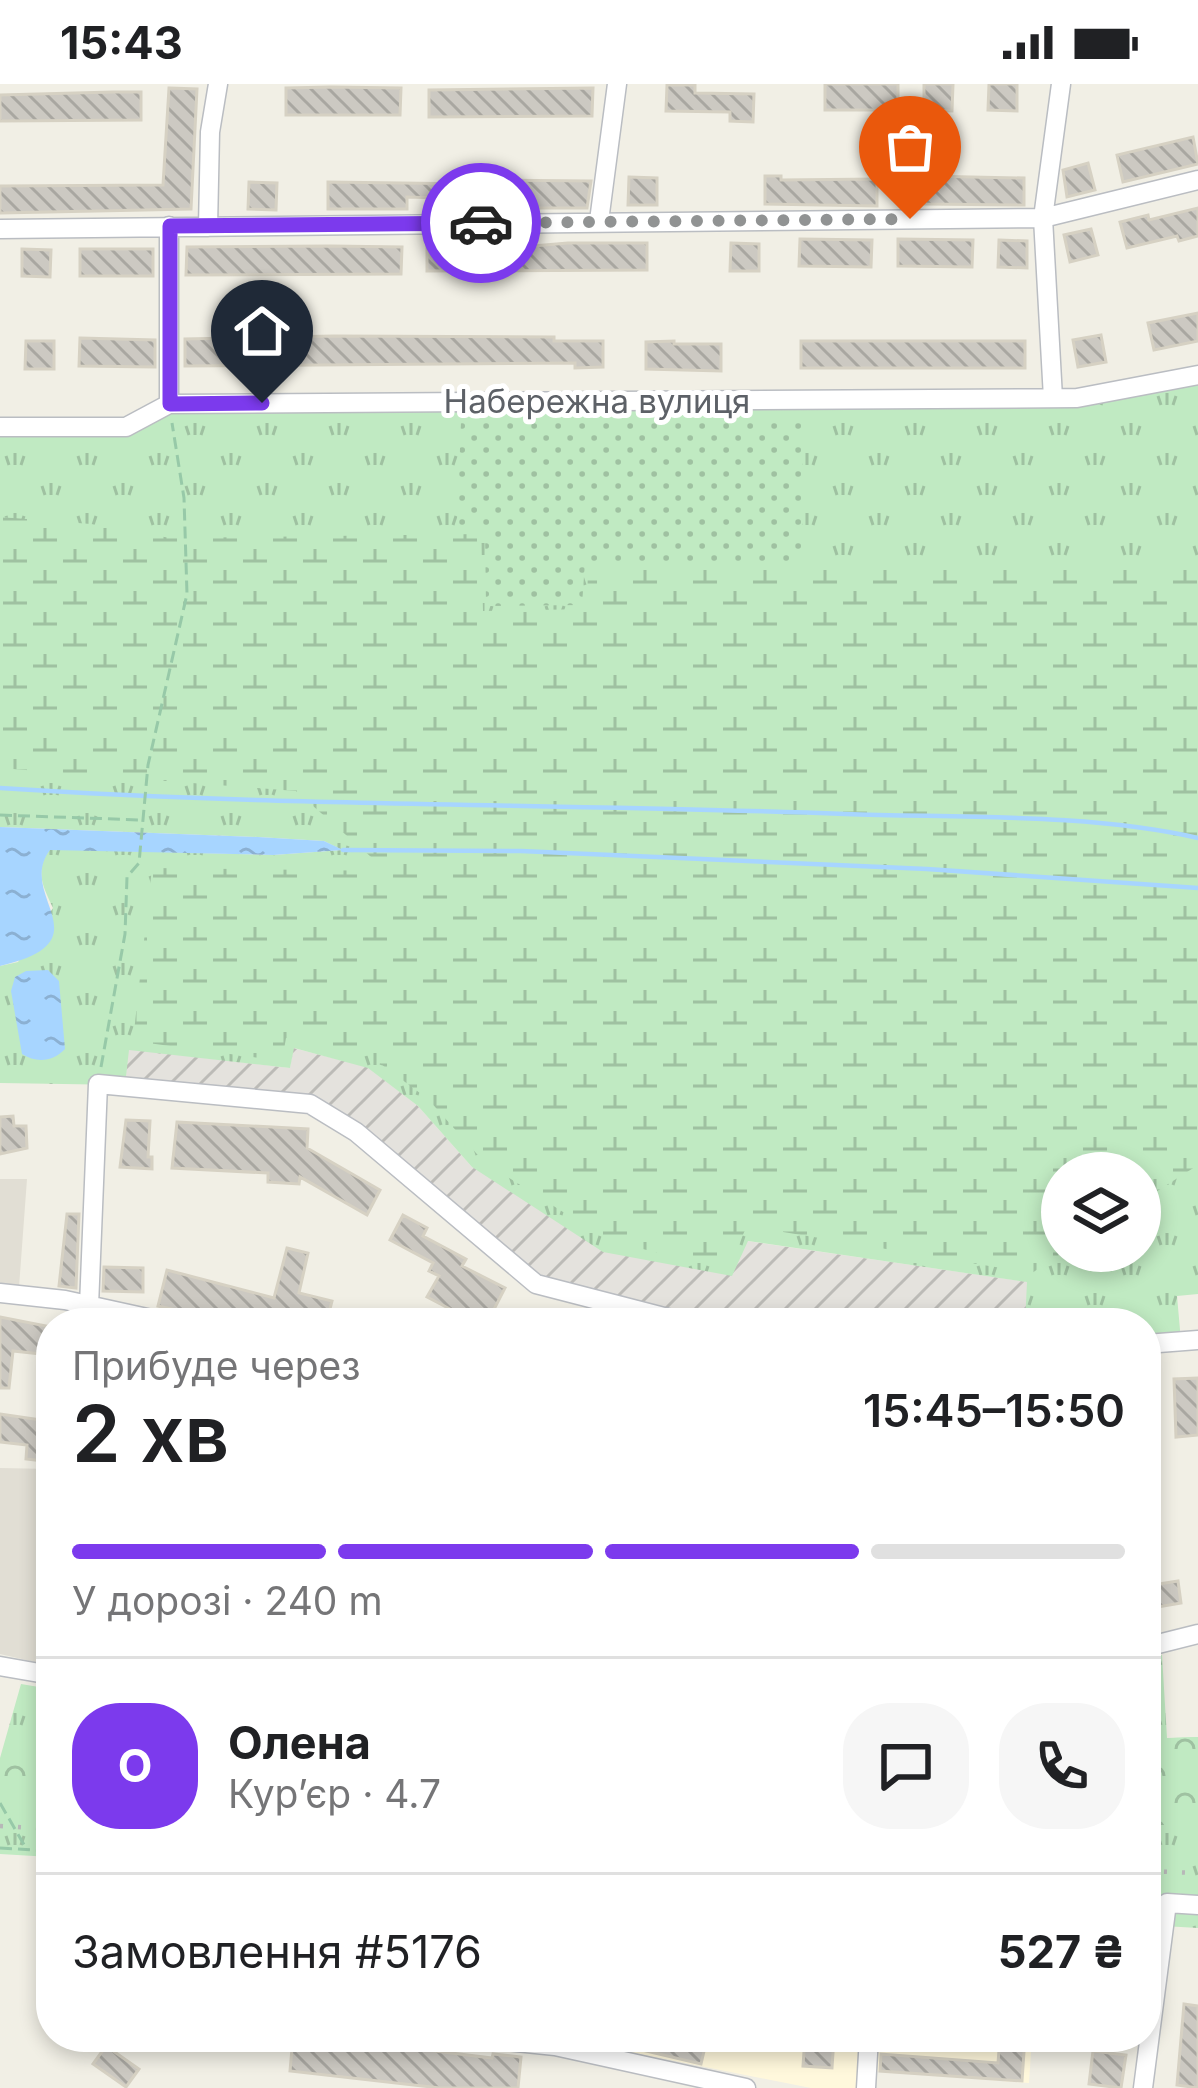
<!DOCTYPE html>
<html lang="uk">
<meta charset="utf-8">
<style>
body{margin:0;font-family:Inter,sans-serif;background:#f6f6f6;color:#202124;height:100vh;display:flex;flex-direction:column;font-size:45px;white-space:nowrap}
*{box-sizing:border-box;margin:0}
p{font-size:39px;color:#757577}
.icon{flex:none;width:66px;height:66px;fill:none;stroke:currentColor;stroke-width:2;stroke-linecap:round;stroke-linejoin:round}
.map{position:relative;flex:1;overflow:hidden}
.panel{position:absolute;left:36px;top:1224px;width:1125px;height:744px;display:flex;flex-direction:column;background:#fff;border-radius:48px;box-shadow:0 6px 18px #0003}
.panel>*{flex:none}
.fabs{position:absolute;left:1041px;top:1068px;display:grid;gap:24px}
.fabs a{display:grid;place-items:center;width:120px;height:120px;border-radius:50%;background:#fff;box-shadow:0 6px 18px #0003;font-size:60px}
.pin{position:absolute;display:grid;place-items:center;width:102px;height:102px;color:#fff;margin:-123px -51px;border-radius:50% 50% 50% 0;rotate:-45deg;box-shadow:0 0 12px #0007}
.pin .icon{rotate:45deg}
.courier{position:absolute;display:grid;place-items:center;width:120px;height:120px;margin:-60px;border:9px solid #7c3aed;border-radius:50%;background:#fff;color:#222;box-shadow:0 3px 15px #0007}
.headline em{font-style:normal;font-weight:600}
.headline div{display:flex;flex-direction:column-reverse}
.headline{display:flex;align-items:center;justify-content:space-between;height:204px;padding:0 36px}
h1{font-size:78px;font-weight:600;line-height:90px}
.bar{display:grid;grid-template-columns:repeat(4,1fr);gap:18px 12px;align-content:center;height:144px;padding:0 36px}
.bar i{height:15px;border-radius:9px;background:#e0e0e0}
.bar .active{background:#7c3aed}
.bar p{grid-column:span 4}
.line{display:flex;align-items:center;gap:30px;padding:0 36px;border-top:3px solid #e0e0e0}
.line div{flex:1}
.round{display:grid;place-items:center;flex:none;width:126px;height:126px;border-radius:48px;background:#f6f6f6}
.status{display:flex;justify-content:space-between;align-items:center;height:84px;padding:0 60px;background:#fff;direction:ltr}
.status svg{height:33px;fill:currentColor}
.map>svg:first-child{display:block}
.commercial{fill:#fff8dc}
.industrial{fill:url(#industrial-furrows)}
.education{fill:#e1ded4}
.grass{fill:url(#grass-tufts);fill-rule:evenodd}
.forest{fill:url(#forest-crowns)}
.wetland{fill:url(#wetland-marsh)}
.garden{fill:url(#garden-dots)}
.water{fill:url(#water-ripples)}
.lines{fill:none;stroke-linecap:round;stroke-linejoin:round}
.stream{stroke:#a7d5ff;stroke-width:4.5}
.building{fill:url(#building-back-hatch);stroke:#d6d1c3;stroke-width:3}
.minor-casing{stroke:#babdc2;stroke-width:21}
.path{stroke:#97c9a8;stroke-width:3;stroke-dasharray:12 6;stroke-linecap:butt}
.minor{stroke:#fff;stroke-width:18}
.rail{stroke:#b7b8b8;stroke-width:4.5;stroke-dasharray:3 15;stroke-linecap:butt}
.done{stroke:#919393;stroke-width:12;stroke-dasharray:0 21.6}
.route{stroke:#7c3aed;stroke-width:15}
.labels{text-anchor:middle;stroke-width:10;stroke-linejoin:round;paint-order:stroke}
.street-label{font-size:33px;fill:#5d6167;stroke:#fff}
</style>
<div class="status"><b>15:43</b><svg viewBox="0 0 49 12"><path d="M0 12V9h3v3zM5 12V6h3v6zM10 12V3h3v9zM15 12V0h3v12zM26 1h20v11H26zM47 4h2v5h-2z"/></svg></div>
<div class="map">
<svg width="1198" height="2004" viewBox="0 0 1198 2004">
<defs>
<pattern id="industrial-furrows" width="10" height="10" patternUnits="userSpaceOnUse" patternTransform="scale(3)"><rect width="10" height="10" fill="#e4e2dd"/><path d="M-1 1l2-2M0 10L10 0M9 11l2-2" fill="none" stroke="#bcbbb7"/></pattern>
<pattern id="grass-tufts" width="24" height="20" patternUnits="userSpaceOnUse" patternTransform="scale(3)"><rect width="24" height="20" fill="#c0eac2"/><path d="M3 7l-1-3M5 7V3M7 7l1-3M15 17l-1-3M17 17v-4M19 17l1-3" fill="none" stroke="#9fc1a1"/></pattern>
<pattern id="forest-crowns" width="20" height="18" patternUnits="userSpaceOnUse" patternTransform="scale(3)"><rect width="20" height="18" fill="#c0eac2"/><path d="M2 6a3 3 0 1 1 6 0M12 15a3 3 0 1 1 6 0" fill="none" stroke="#9fc1a1"/></pattern>
<pattern id="wetland-marsh" width="20" height="14" patternUnits="userSpaceOnUse" patternTransform="scale(3)"><rect width="20" height="14" fill="#c0eac2"/><path d="M1 5h8M5 5V1M11 12h8M15 12V8" fill="none" stroke="#9fc1a1"/></pattern>
<pattern id="garden-dots" width="8" height="8" patternUnits="userSpaceOnUse" patternTransform="scale(3)"><rect width="8" height="8" fill="#c0eac2"/><path d="M2 2h.1M6 6h.1" fill="none" stroke="#9fc1a1" stroke-width="1.8" stroke-linecap="round"/></pattern>
<pattern id="water-ripples" width="26" height="14" patternUnits="userSpaceOnUse" patternTransform="scale(3)"><rect width="26" height="14" fill="#a7d5ff"/><path d="M2 4q2-2 4 0t4 0M15 11q2-2 4 0t4 0" fill="none" stroke="#8bb0d2"/></pattern>
<pattern id="building-back-hatch" width="6" height="6" patternUnits="userSpaceOnUse" patternTransform="scale(3)"><rect width="6" height="6" fill="#ccc9c2"/><path d="M-1 5l2 2M0 0l6 6M5-1l2 2" fill="none" stroke="#a9a7a1"/></pattern>
</defs>
<rect width="100%" height="100%" fill="#f1efe5"/>
<path class="commercial" d="M555 1953H1032L1029 1999 859 1986 857 2004H811Z"/>
<path class="industrial" d="M293 964 368 983 418 1022 472 1083 747 1157 1028 1198 1025 1239H687L536 1200 310 1020 125 1001 128 965 290 984Z"/>
<path class="education" d="M0 1095H27L19 1203 0 1202Z
M0 1384 51 1385V1496L39 1579 0 1570Z"/>
<path class="grass" d="M1198 294V1210L1177 1212 1181 1257 1146 1259V1239H1025L1027 1198 748 1157 732 1192 603 1168 472 1083 418 1022 368 984 294 964 290 984 129 966 125 1001 0 999V882L18 878 53 824C43 802 34 787 50 765L273 771 342 766 324 757 258 753 0 743V351L127 353 171 327 1054 324ZM1062 1089H1140V1167H1062Z
M1162 1571 1167 1654 1198 1653V1844L1146 1841V1575Z
M21 1600 51 1605V1773L0 1770V1674Z"/>
<path class="forest" d="M1198 1653V1741H1146V1655Z
M0 1677 51 1680V1712L0 1711Z"/>
<path class="wetland" d="M0 433 91 440 170 454 481 450 483 527 587 525 588 482 1198 484V1081L1140 1118V1089H1062V1167H1065L1032 1189 747 1142 727 1185 609 1157 484 1078 428 1015 370 972 286 954 282 977 133 957 152 784 387 787 296 707 0 684Z"/>
<path class="garden" d="M461 338H802V480L585 478 582 521 486 522 485 444 457 441Z"/>
<path class="water" d="M0 743 258 753 324 757 343 766 273 771 50 766C15 812 108 857 0 882Z
M48 886 59 897 65 965C53 978 36 979 22 970L11 907 15 893 26 887Z"/>
<g class="lines">
<path class="stream" d="M0 704C281 723 563 719 845 730 957 734 1089 729 1198 754
M343 766 521 767 927 785 1198 804"/>
</g>
<path class="building" d="M825 0H898V26H825Z
M924 0H953L952 27 924 26Z
M989 0H1017V27L988 26Z
M667 1H695V9L754 10 753 38 730 37V28L666 27Z
M331 3 401 4 400 31H286V4Z
M169 4 197 5 191 125 0 129V102L163 101Z
M593 4 592 32 429 33V6Z
M113 8H141V36L0 37V11Z
M1193 53 1198 80 1123 98 1117 71Z
M1088 79 1095 106 1067 113 1063 86Z
M765 92H781V96L877 95V122L765 120Z
M925 92 1024 94V121L925 120Z
M629 93 657 94V121H628Z
M476 96 591 97 587 124H476V115L407 113V125H328V98L476 100Z
M249 98 277 99 276 126 248 125Z
M1198 124V152L1179 157 1177 152 1127 164 1120 138 1148 131 1149 136Z
M1091 145 1098 171 1070 178 1064 151Z
M800 155 872 156 871 183 799 182Z
M898 155 973 156 972 183 898 182Z
M999 156 1027 157V184L998 183Z
M568 159H647V186L427 187V160L521 163Z
M731 159 759 160V187H730Z
M331 162 402 163 401 190 186 191 187 163Z
M22 165 51 166 50 193 22 192Z
M80 165H153V192H80Z
M1198 229V257L1154 266 1148 239Z
M1101 251 1106 278 1078 283 1073 256Z
M334 252 554 253V257H603V283L575 284V279L185 282V255Z
M80 254 155 256V283L79 282Z
M26 257H54V285H25Z
M674 257V260H721V287L646 285V258Z
M801 257H1025V284H801Z
M13 1032 14 1042H26L27 1064 0 1070V1033Z
M126 1036 150 1037 148 1073H152V1085L120 1083Z
M177 1038 308 1045 307 1064 380 1106 367 1131 300 1093 299 1100 268 1098V1089L172 1084Z
M67 1130H79L76 1204 59 1202Z
M403 1131 427 1144 423 1152 466 1175 462 1182 505 1204 487 1239H468L469 1235 427 1213 439 1192 429 1187 433 1179 390 1156Z
M287 1164 308 1169 299 1209 332 1217 330 1225 369 1234 368 1239H234L158 1222 167 1186 274 1214Z
M104 1183 143 1184V1208L103 1207Z
M0 1233 51 1243V1271L13 1267 9 1304H0Z
M1198 1294V1351L1176 1353 1174 1295Z
M0 1330 48 1337 44 1377 26 1375 27 1361 0 1358Z
M1178 1497 1181 1519 1146 1525V1502Z
M1184 1920 1198 1922V2004L1177 2001Z
M293 1953H322L492 1974 493 1970 521 1973 518 2004H440L290 1987Z
M587 1953H677L676 1957 705 1963 701 1980Z
M805 1953H834L832 1984 803 1982Z
M1000 1953H1025L1022 1997 880 1987 881 1970 998 1979Z
M106 1962 139 1985 126 2003 93 1980Z
M1093 1967 1126 1971 1121 2004 1089 2000Z"/>
<g class="lines">
<defs>
<path id="minor" d="M599 137 617 0
M169 142V320
M208 143 210 48 218 0
M0 145 1043 134 1198 96
M1053 314 1043 134 1061 0
M0 343H126L169 320 1077 314 1198 291
M0 1209 65 1216 170 1239
M89 1222 98 1000 310 1020 356 1048 536 1200 687 1239
M1146 1260 1198 1256
M1146 1563 1198 1550
M0 1582 51 1591
M465 1953 555 1962 746 2004
M866 2004 869 1953
M1143 2004 1167 1819 1198 1821"/>
</defs>
<use href="#minor" class="minor-casing"/>
<path class="path" d="M0 731 141 736
M101 983 125 850 127 793 139 779 148 681 187 510 184 414 172 339
M0 1719 27 1766
M0 1764 51 1767"/>
<use href="#minor" class="minor"/>
<path class="rail" d="M0 1742 51 1745
M1146 1787 1198 1789"/>
</g>
<g class="lines">
<path class="done" d="M481 139 910 135"/>
<path class="route" d="M262 319 170 320V142L481 139"/>
</g>
<g class="labels">
<g class="street-label">
<text x="597" y="329">Набережна вулиця</text>
</g>
</g>
</svg>
<div class="fabs">
<a><svg class="icon" aria-label="layers" viewBox="0 0 24 24"><path d="M12 4l9 5-9 5-9-5zM3 14l9 5 9-5"/></svg></a>
</div>
<div class="pin" style="left:910px;top:135px;background:#ea580c"><svg class="icon" aria-label="bag" viewBox="0 0 24 24"><path d="M5 8h14l-1 12H6zM9 8a3 3 0 0 1 6 0"/></svg></div>
<div class="pin" style="left:262px;top:319px;background:#1f2937"><svg class="icon" aria-label="home" viewBox="0 0 24 24"><path d="M3 11l9-7 9 7M6 9v11h12V9"/></svg></div>
<div class="courier" style="left:481px;top:139px"><svg class="icon" aria-label="car" viewBox="0 0 24 24"><path d="M5 17H2v-5l4-1 3-4h7l3 4 3 1v5h-3M9 17h6M6 11h13"/><circle cx="7" cy="17" r="2"/><circle cx="17" cy="17" r="2"/></svg></div>
<section class="panel">
<div class="headline"><div><h1>2 хв</h1><p>Прибуде через</p></div><em>15:45–15:50</em></div>
<div class="bar"><i class="active"></i><i class="active"></i><i class="active"></i><i></i><p>У дорозі · 240 m</p></div>
<div class="line" style="height:216px"><b class="round" style="background:#7c3aed;color:#fff">О</b><div><b>Олена</b><p>Кур’єр · 4.7</p></div><a class="round"><svg class="icon" aria-label="chat" viewBox="0 0 24 24"><path d="M4 5h16v11H9l-5 4z"/></svg></a><a class="round"><svg class="icon" aria-label="phone" viewBox="0 0 24 24"><path d="M5 4h4l2 5-3 2q2 4 5 5l2-3 5 2v4C11 20 4 13 5 4z"/></svg></a></div>
<div class="line" style="height:156px"><div>Замовлення #5176</div><b>527 ₴</b></div>
</section>
</div>
